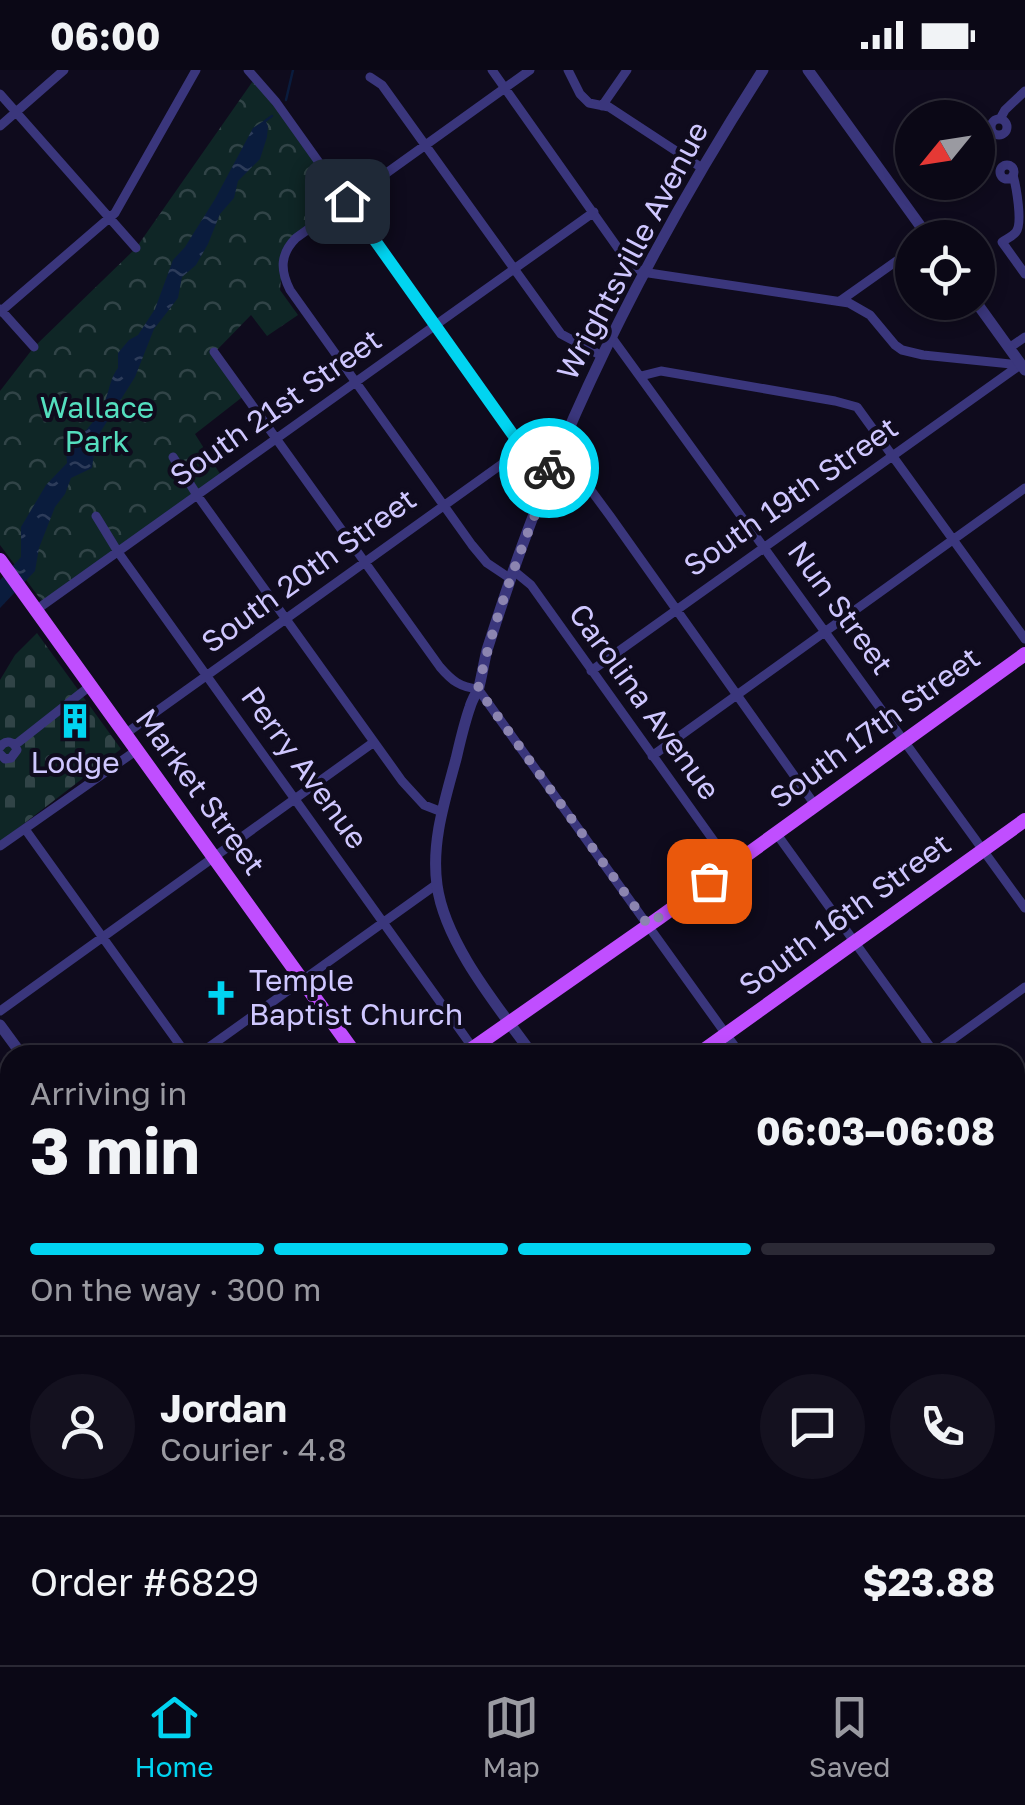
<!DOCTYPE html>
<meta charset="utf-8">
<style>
body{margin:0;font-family:"Golos Text",sans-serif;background:#14111f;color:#f1f3f6;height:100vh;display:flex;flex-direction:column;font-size:38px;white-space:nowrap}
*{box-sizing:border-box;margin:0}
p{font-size:32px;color:#9a9aa1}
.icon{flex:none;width:55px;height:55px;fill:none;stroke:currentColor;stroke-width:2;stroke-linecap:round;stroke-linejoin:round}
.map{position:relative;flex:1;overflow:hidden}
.panel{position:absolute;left:0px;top:975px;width:1025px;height:620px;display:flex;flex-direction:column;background:#0b0816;border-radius:30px 30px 0 0;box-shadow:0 5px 15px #0003,0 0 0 2px #2b2935}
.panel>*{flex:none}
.needle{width:65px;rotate:240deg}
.tools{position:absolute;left:895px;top:30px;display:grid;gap:20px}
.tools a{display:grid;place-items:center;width:100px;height:100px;border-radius:50%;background:#0b0816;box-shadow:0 5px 15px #0003,0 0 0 2px #2b2935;font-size:50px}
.pin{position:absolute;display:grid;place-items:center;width:85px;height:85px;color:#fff;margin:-42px;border-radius:20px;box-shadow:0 5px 15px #0006}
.courier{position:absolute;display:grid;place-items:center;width:100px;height:100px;margin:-50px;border:8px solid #01d4f1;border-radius:50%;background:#fff;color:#222;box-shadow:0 2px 12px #0007}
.headline em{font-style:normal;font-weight:700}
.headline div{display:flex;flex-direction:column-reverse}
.headline{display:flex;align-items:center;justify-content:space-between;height:170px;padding:0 30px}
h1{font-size:65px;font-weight:700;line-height:75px}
.bar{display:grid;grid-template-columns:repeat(4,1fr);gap:15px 10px;align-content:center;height:120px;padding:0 30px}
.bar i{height:12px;border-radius:8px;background:#2b2935}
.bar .selected{background:#01d4f1}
.bar p{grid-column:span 4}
.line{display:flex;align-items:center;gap:25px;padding:0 30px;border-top:2px solid #2b2935}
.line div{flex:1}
.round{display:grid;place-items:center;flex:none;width:105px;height:105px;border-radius:52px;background:#14111f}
.status{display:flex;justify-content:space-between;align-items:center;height:70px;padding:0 50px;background:#0b0816;direction:ltr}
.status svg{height:28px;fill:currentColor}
.dock{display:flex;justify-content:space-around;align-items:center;height:140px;border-top:2px solid #2b2935;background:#0b0816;font-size:28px;color:#9a9aa1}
.dock a{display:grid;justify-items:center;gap:5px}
.dock .selected{color:#01d4f1}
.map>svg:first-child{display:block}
.cemetery{fill:url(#cemetery-stones)}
.park{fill:url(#park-crowns)}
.water{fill:url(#water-ripples)}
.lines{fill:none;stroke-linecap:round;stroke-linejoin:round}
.stream{stroke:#0a1c3d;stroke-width:2.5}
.minor{stroke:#3a367c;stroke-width:9}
.tertiary{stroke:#3a367c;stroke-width:11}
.primary{stroke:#c04eff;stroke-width:14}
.done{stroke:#8c85b0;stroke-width:10;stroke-dasharray:0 18}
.route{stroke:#01d4f1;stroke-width:12}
.labels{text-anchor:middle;stroke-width:8;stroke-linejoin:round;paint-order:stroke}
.street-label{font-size:30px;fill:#cfc7ff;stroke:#0f0b1d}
.park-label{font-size:30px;fill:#54debe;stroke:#0f0b1d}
.poi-label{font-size:30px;fill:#cfc7ff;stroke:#0f0b1d}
</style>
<div class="status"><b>06:00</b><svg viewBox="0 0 49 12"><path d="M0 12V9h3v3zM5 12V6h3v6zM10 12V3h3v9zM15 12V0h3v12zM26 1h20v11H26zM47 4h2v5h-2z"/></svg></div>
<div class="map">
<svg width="1025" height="1595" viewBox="0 0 1025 1595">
<defs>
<pattern id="cemetery-stones" width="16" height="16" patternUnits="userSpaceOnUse" patternTransform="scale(2.5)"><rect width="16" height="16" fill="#0f2626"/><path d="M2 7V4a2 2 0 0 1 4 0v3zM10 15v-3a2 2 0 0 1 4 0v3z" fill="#314447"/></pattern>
<pattern id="park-crowns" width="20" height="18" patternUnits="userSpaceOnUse" patternTransform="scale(2.5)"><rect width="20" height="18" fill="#0f2626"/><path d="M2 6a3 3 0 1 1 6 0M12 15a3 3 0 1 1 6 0" fill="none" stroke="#314447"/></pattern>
<pattern id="water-ripples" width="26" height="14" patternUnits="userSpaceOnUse" patternTransform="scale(2.5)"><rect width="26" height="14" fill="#0a1c3d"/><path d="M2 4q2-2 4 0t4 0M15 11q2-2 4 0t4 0" fill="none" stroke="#2d3c5a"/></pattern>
</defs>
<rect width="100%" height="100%" fill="#0f0b1d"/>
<path class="cemetery" d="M37 563 121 679 0 772V610L15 585Z"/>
<path class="park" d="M255 8 347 131 296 168 283 188 280 220 298 245 267 266 251 245 215 282 245 325 195 364 222 407 44 534 0 475V321L34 277 136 178Z"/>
<path class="water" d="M265 50 268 56 267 67 260 89 238 111 234 128 220 144 208 174 196 195 182 207 178 228 154 259 135 307 96 369 92 398 71 408 65 424 55 437 39 478 35 501 0 538V510L21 487V457L46 415 67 393 66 378C83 367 99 347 106 328 110 317 111 307 118 298V283L129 270 138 265 155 239 173 190 185 177 215 129 253 58Z"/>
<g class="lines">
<path class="stream" d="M286 30 293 0
M265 51 272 46"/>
<path class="minor" d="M248 0 276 32 523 379 536 390 553 400
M492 0 625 188 642 202 849 233 870 245 895 275 902 280 923 285 1021 295
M568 0 580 24 589 33 609 37 702 98
M370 7 382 15 561 264 602 286
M0 24 136 178
M602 36 627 0
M991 57a8 8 0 1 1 16 0a8 8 0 1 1-16 0Z
M1000 49 1005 40 1025 21
M0 56 64 0
M1000 102a7 7 0 1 1 14 0a7 7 0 1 1-14 0Z
M1013 105C1016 116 1023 153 1016 162 1012 167 1006 169 1002 172L1025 204
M840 231 912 180
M0 239 34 277
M0 242 115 143 196 0
M612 268 1025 838
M1009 278 1025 267
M214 282 440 597C452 611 460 617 478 619L741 985
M641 306 661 301 835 331 857 337 1025 569
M559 385 573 396 610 446 815 735
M173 387 197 425 402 711 424 735 442 742
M96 446 118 482 473 978
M514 501 531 515 731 795
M511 509 487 493 472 475 290 220C280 200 280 184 296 168L530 0
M36 540 594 142
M591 601 1020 295
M125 664 523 379
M15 675 90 616
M0 677C6 669 14 671 17 680L11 688 5 689 0 684
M652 686 1025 418
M25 759 187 985
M776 763 936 985
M0 776 137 680
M0 941 374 672
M198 985 437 814
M931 985 1025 917
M1015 1089 1025 1082
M1015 1096 1025 1110
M0 1126 10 1119
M1015 1173 1025 1166
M1015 1255 1025 1248
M1015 1367 1025 1381
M1015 1422 1025 1415
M0 1486 10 1479
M1015 1504 1025 1497
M619 1585 626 1595
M78 1595 92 1585
M309 1595 323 1585
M540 1595 554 1585
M1007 1595 1025 1582"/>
<path class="tertiary" d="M808 0 929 168
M976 232 1025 300
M0 955 22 985
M533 985C499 938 445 874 437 815 431 772 445 730 456 689 460 672 464 654 470 637 472 630 476 624 479 617 482 605 484 592 487 580 498 546 509 512 521 479 582 310 666 151 763 0
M0 1256 10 1258
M0 1318 10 1311
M0 1456 10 1470
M90 1585 97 1595
M284 1585 291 1595
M452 1585 459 1595
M964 1585 971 1595"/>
<path class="primary" d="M0 490 356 985
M463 985 659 848 1025 584
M697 985 1025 750
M783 1585 790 1595
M798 1585 805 1595"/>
</g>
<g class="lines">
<path class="done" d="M549 398 553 400C524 471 495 543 478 619L648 855 709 811"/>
<path class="route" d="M347 131 523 379 549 398"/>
</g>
<defs>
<symbol id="building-bare" viewBox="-9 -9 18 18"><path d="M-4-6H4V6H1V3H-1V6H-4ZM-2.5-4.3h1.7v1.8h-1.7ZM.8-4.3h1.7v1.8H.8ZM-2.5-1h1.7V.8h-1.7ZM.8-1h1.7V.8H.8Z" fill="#01d4f1" stroke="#0f0b1d" stroke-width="2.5" paint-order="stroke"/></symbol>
<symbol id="church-bare" viewBox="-9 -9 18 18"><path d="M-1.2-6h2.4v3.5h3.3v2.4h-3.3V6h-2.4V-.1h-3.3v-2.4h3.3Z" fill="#01d4f1" stroke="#0f0b1d" stroke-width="2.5" paint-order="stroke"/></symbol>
</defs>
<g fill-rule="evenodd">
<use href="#building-bare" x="50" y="626" width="50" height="50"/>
<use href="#church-bare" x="196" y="903" width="50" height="50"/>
</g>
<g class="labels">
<g class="street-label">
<text transform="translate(633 181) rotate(-62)" y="10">Wrightsville Avenue</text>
<text transform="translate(276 338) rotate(-35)" y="10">South 21st Street</text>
<text transform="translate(791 427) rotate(-35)" y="10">South 19th Street</text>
<text transform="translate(309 501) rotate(-36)" y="10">South 20th Street</text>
<text transform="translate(840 538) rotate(54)" y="10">Nun Street</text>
<text transform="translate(644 632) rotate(54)" y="10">Carolina Avenue</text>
<text transform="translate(875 658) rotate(-36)" y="10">South 17th Street</text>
<text transform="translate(304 698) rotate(54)" y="10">Perry Avenue</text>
<text transform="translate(200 722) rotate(54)" y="10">Market Street</text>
<text transform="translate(845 845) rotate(-36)" y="10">South 16th Street</text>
</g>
<g class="park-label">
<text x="97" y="348">Wallace<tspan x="97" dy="34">Park</tspan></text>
</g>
<g class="poi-label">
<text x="75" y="703">Lodge</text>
<text x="249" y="921" text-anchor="start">Temple<tspan x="249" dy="34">Baptist Church</tspan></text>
</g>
</g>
</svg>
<div class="tools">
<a><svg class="needle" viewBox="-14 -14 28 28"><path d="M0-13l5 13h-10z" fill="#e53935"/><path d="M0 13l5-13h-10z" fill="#9a9aa1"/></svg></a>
<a><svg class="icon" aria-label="locate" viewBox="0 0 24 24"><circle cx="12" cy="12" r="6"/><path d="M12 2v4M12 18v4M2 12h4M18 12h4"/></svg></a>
</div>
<div class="pin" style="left:709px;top:811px;background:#ea580c"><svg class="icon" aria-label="bag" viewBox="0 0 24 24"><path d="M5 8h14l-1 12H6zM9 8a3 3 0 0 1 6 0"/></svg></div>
<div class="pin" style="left:347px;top:131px;background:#1f2937"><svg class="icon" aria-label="home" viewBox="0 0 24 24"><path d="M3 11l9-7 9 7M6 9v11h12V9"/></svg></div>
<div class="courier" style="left:549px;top:398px"><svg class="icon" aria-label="bike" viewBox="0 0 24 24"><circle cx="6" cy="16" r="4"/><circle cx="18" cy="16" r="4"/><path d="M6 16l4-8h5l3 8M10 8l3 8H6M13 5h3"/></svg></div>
<section class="panel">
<div class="headline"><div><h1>3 min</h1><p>Arriving in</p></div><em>06:03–06:08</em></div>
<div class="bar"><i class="selected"></i><i class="selected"></i><i class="selected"></i><i></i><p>On the way · 300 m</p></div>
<div class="line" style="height:180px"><a class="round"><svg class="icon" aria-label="person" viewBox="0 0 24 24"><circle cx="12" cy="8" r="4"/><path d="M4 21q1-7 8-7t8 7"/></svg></a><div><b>Jordan</b><p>Courier · 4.8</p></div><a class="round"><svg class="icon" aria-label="chat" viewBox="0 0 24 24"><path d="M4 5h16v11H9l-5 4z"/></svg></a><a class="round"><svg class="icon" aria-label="phone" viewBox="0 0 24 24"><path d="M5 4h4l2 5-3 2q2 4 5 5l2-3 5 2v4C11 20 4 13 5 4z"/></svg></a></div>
<div class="line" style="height:130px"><div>Order #6829</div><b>$23.88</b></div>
</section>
</div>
<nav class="dock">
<a class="selected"><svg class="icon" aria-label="home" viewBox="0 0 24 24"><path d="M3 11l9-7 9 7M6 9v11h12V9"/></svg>Home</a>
<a><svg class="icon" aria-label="map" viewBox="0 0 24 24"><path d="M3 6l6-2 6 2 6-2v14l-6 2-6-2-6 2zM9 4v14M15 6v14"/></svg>Map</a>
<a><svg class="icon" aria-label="saved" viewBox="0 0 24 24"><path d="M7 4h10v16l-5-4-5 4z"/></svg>Saved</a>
</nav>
